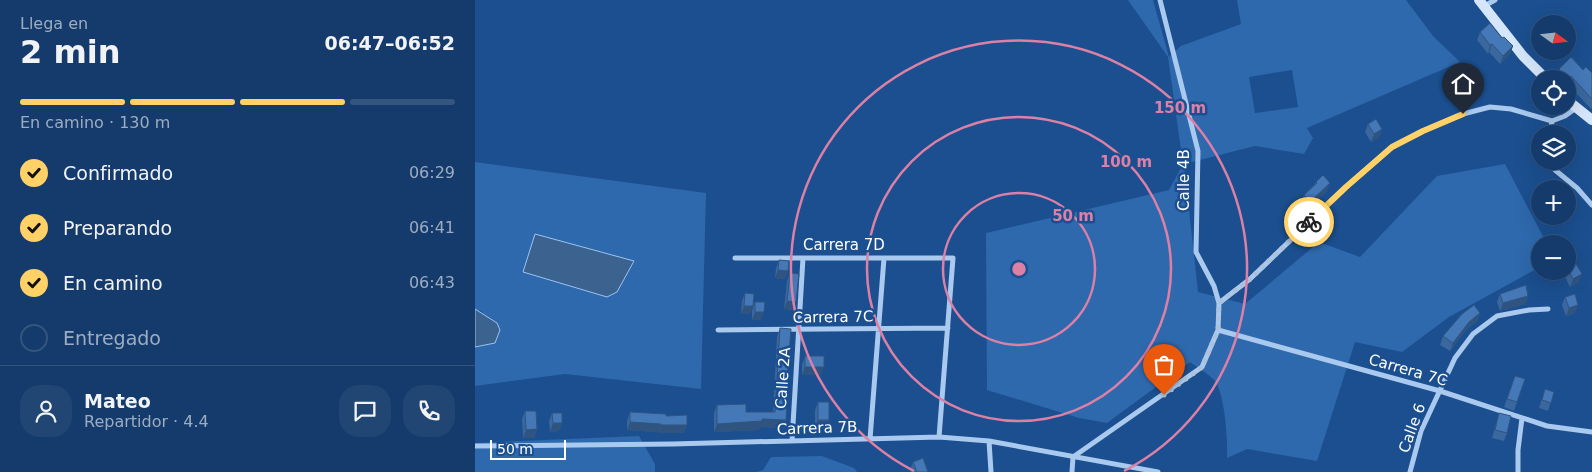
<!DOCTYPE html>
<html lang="es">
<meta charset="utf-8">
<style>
body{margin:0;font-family:"DejaVu Sans",sans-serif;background:#214673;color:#f1f3f6;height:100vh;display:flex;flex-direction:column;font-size:19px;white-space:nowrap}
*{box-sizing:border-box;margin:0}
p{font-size:16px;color:#9dadc1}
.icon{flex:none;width:28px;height:28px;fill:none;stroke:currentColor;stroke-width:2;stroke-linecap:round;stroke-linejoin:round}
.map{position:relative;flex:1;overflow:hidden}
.sheet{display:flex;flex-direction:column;background:#143b6b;width:475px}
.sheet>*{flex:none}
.needle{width:32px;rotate:105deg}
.controls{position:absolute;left:1056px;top:15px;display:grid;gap:10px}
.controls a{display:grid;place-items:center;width:45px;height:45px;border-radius:50%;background:#143b6b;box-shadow:0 5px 20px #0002,0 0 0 1px #33557e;font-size:25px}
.scale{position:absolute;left:15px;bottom:12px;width:76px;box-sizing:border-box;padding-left:5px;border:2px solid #fff;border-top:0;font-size:14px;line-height:18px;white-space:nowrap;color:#fff;-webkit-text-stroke:4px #1b4f8f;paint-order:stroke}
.pin{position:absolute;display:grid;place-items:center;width:42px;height:42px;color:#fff;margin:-51px -21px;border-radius:50% 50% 50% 0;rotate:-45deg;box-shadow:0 0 5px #0007}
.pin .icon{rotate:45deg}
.courier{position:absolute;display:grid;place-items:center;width:50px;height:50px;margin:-25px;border:4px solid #ffd166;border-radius:50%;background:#fff;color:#222;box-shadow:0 1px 6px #0007}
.head em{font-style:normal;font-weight:600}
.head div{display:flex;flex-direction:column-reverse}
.head{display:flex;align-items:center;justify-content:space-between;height:85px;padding:0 20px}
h1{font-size:32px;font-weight:600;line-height:38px}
.bar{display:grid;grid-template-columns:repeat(4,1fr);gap:8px 5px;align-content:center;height:60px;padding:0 20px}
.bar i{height:6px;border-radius:4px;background:#33557e}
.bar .on{background:#ffd166}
.bar p{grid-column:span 4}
.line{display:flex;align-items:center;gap:12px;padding:0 20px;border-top:1px solid #33557e}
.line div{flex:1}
.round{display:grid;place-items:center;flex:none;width:52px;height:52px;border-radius:20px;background:#214673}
ol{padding:0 20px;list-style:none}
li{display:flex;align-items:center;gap:15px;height:55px}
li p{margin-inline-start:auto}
li .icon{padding:5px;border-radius:50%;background:#ffd166;color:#111;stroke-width:4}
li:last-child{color:#9dadc1}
li i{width:28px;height:28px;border:2px solid #33557e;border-radius:50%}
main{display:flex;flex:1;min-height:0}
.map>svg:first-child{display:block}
.green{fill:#2e69ad;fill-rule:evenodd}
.water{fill:#3c6290;stroke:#9cc4f0}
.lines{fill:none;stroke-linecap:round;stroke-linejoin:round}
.street{stroke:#a9c9ee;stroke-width:5}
.secondary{stroke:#d6e6fa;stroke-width:10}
.wall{fill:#3a679d}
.shaded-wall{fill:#305480}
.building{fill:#4478b7;stroke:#305480}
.done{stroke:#afc1d8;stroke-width:5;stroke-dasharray:0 9}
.route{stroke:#ffd166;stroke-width:6}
.ring{fill:none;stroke:#dd80a5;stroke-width:2.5}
.labels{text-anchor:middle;stroke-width:5;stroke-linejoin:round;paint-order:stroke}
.street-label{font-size:15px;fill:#fff;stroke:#1b4f8f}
.centre{fill:#dd80a5;stroke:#1b4f8f;stroke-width:2.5}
.ring-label{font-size:15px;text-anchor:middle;font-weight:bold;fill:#dd80a5;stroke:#1b4f8f;stroke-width:5;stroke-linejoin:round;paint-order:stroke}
</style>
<main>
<section class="sheet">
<div class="head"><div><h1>2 min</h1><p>Llega en</p></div><em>06:47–06:52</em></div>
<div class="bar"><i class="on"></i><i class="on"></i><i class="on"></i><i></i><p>En camino · 130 m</p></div>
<ol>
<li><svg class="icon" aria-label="check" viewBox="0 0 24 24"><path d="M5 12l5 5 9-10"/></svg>Confirmado<p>06:29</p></li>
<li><svg class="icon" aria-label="check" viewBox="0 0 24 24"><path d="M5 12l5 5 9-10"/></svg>Preparando<p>06:41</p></li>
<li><svg class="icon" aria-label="check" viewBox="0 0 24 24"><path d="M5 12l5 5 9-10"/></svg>En camino<p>06:43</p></li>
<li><i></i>Entregado</li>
</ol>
<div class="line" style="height:90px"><a class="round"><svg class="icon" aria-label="person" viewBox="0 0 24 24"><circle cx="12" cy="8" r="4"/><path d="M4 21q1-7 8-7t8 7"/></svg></a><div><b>Mateo</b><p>Repartidor · 4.4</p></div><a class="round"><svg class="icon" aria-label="chat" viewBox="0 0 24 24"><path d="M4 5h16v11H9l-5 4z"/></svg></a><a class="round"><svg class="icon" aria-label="phone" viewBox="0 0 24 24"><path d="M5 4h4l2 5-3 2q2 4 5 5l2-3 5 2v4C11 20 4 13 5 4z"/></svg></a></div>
</section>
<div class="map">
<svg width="1117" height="472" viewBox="0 0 1117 472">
<rect width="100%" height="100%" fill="#1b4f8f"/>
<path class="green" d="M653 0H678L694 57 706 46 766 24 762 0H931L958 36 985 62 832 128 838 138 829 154 780 146 709 164 723 292 770 304 844 242 885 257 962 176 1030 164 1072 244H1065V267L974 317 927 352 880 342 842 461 772 449 752 458C753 442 750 394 740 381 734 374 723 368 715 362L632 423 604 418 512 390 511 233 694 190 708 164 693 57ZM817 70 823 107 780 113 774 77Z
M0 162 231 193 226 389 90 374 0 386V347L20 343 7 312 0 309Z
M164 436 180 464V472H0V443Z
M347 456 379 468 382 472H281L288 470 296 457Z"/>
<path class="water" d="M60 234 159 261 142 292 132 297 48 272Z
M0 309 22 323 25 330 20 343 0 347Z"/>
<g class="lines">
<path class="street" d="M1009 6 1020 0
M1075 134 1077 121
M1075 161 1080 170 1102 188 1117 205
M260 258H478L464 437
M744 303 775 279 871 187 917 147 948 131 988 114 1015 107 1036 109 1077 121 1090 116 1101 108
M243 330 473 328
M743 330 965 391 1072 426 1117 432
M395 439 409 258
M317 441 328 258
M514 441 516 472
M0 446 198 444 464 437 514 441 683 472
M598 457 727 367 743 330 744 303 739 286 721 252 723 151 685 0
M597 472 598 457
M935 472 946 431 980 358 998 334 1022 316 1054 310 1073 309
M1043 472V450L1047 418"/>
<path class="secondary" d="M1004 0 1048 56 1071 79
M1092 100 1117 120"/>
</g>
<path class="wall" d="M1005 32 1027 38 1038 46 1035 54 1025 64 1014 52 1013 54 1002 40Z
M1084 69 1108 70 1117 73V108L1116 109 1093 84 1092 85V79H1082L1081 78Z
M893 124 907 129 904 137 896 142 890 132Z
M841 182 852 191 832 210 826 203 829 195 839 185Z
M304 260 313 271 310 279 300 278 301 268Z
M1093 269 1104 282 1095 287 1090 277 1092 271Z
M315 273 321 302 318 310 309 309 312 281Z
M270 293 275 314H266L267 301Z
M1025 294 1053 296 1050 304 1025 311 1022 302Z
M1090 297 1100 313 1091 316 1087 305Z
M280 302 286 320H277V310Z
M1005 313 1002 321 991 330 975 351 965 345 968 336Z
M305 328 311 420 308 428 285 427 284 430 239 432V413L242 405 271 412H298L302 337Z
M330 356 346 375H327V364Z
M1040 376 1050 379 1039 411 1029 407Z
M1070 389 1079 392 1073 411 1064 408Z
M343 402 354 420 351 429H340V410Z
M50 411 62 429 59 438H48L47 419Z
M155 412 191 416 209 433H183V432L152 430V421Z
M77 413 87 423 84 431 75 432 74 421Z
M1024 413 1032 433 1029 441 1017 438Z
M438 462 453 472H436L435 470Z"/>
<path class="shaded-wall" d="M1017 44 1014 52 1013 54 1015 45Z
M1038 46 1035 54 1025 64 1028 56Z
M1096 76 1093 84 1092 85 1093 79Z
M907 129 904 137 896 142 899 134Z
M855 183 852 191 832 210 835 202Z
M303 270 313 271 310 279 300 278Z
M1107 274 1104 282 1095 287 1098 279Z
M1053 296 1050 304 1025 311 1028 303Z
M312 301 321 302 318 310 309 309Z
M1103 305 1100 313 1091 316 1094 308Z
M269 306H278L275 314H266Z
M280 312H289L286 320H277Z
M1005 313 1002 321 991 330 975 351 978 343 994 322Z
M330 367H349L346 375H327Z
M287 419 311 420 308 428 285 427 284 430 239 432 242 424Z
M343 420H354L351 429H340Z
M155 422 186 424 183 432 152 430Z
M78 423H87L84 431 75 432Z
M186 425H212L209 433H183Z
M62 429 59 438H48L51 430Z"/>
<path class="building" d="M1015 23 1027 38 1029 37 1038 46 1028 56 1017 44 1015 45 1005 32Z
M1096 57 1108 70 1111 67 1117 73V99L1096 76 1093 79 1084 69Z
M901 119 907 129 899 134 893 124Z
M848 175 855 183 835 202 829 195 842 183 841 182Z
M304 260 314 261 313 271 303 270Z
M1101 264 1107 274 1098 279 1093 269Z
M315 273 324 274 321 302 312 301Z
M1051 285 1053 296 1028 303 1025 294Z
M270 293 279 294 278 306H269Z
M1100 294 1103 305 1094 308 1090 297Z
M280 302H290L289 312H280Z
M999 305 1005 313 994 322 978 343 968 336 987 314Z
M305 328 316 329 310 401H312L311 420 287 419V421L242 424V405L271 404V412H300Z
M330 356H349V367H330Z
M1040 376 1050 379 1042 402 1032 399Z
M1070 389 1079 392 1076 403 1067 400Z
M343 402H354V420H343Z
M50 411H61L62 429 51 430Z
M155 412 191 414V416L212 415V425H186V424L155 422Z
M77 413H87V423H78Z
M1024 413 1036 416 1032 433 1020 430Z
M448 458 453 472H442L438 462Z"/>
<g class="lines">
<path class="done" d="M689 395 727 367 743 330 744 303 775 279 834 222"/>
<path class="route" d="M834 222 871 187 917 147 948 131 988 114"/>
</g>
<g class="ring">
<circle cx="544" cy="269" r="76"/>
<circle cx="544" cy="269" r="152"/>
<path d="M439 471A228 228 0 1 1 649 471"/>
</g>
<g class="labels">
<g class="street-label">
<text transform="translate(709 180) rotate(-90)" y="5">Calle 4B</text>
<text x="369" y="250">Carrera 7D</text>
<text transform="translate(358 317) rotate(-1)" y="5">Carrera 7C</text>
<text transform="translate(933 370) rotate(16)" y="5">Carrera 7C</text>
<text transform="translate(308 378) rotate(-86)" y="5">Calle 2A</text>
<text transform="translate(342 428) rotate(-2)" y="5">Carrera 7B</text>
<text transform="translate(937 428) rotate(-70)" y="5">Calle 6</text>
</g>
</g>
<circle cx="544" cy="269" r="8" class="centre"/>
<g class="ring-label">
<text x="705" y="113">150 m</text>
<text x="651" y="167">100 m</text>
<text x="598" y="221">50 m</text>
</g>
</svg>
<div class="controls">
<a><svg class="needle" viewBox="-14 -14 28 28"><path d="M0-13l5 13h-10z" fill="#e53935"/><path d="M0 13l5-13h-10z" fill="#9dadc1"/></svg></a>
<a><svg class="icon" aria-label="locate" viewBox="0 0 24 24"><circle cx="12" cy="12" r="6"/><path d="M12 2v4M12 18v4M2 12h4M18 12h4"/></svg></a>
<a><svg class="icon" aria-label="layers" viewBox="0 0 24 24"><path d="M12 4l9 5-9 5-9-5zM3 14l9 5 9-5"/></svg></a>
<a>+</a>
<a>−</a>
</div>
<div class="scale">50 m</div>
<div class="pin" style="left:689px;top:395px;background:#ea580c"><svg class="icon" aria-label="bag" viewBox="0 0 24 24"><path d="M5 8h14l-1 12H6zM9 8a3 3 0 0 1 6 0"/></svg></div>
<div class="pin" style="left:988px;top:114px;background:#1f2937"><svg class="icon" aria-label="home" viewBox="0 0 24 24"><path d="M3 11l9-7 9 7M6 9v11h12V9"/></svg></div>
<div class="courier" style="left:834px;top:222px"><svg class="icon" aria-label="bike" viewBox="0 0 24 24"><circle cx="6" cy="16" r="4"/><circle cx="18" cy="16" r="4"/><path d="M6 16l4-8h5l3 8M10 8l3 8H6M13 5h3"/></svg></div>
</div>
</main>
